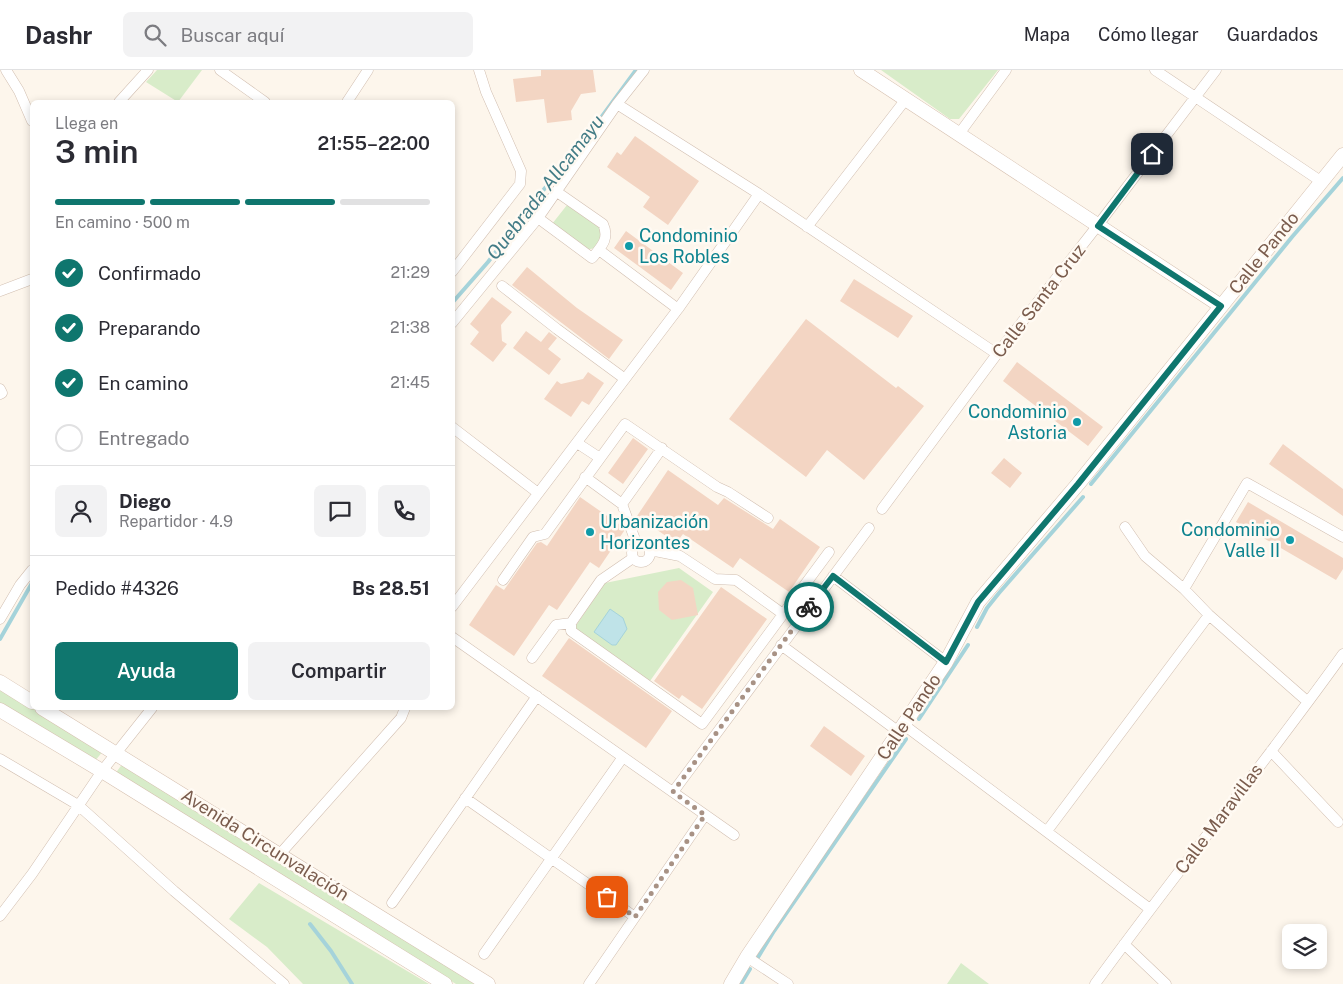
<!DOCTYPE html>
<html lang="es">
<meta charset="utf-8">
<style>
body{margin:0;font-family:"Public Sans",sans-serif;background:#f2f2f3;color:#2b2b33;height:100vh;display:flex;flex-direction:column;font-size:19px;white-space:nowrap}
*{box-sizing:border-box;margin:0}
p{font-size:16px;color:#7c7c81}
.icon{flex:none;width:28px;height:28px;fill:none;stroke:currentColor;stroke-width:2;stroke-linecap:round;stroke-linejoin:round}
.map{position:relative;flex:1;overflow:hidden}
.details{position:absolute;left:30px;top:30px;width:425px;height:610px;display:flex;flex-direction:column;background:#fff;border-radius:8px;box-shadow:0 2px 8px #0003}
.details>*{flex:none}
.buttons{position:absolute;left:1282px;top:854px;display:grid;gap:10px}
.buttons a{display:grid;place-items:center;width:45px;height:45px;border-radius:8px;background:#fff;box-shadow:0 2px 8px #0003;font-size:25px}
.pin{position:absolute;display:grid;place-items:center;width:42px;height:42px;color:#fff;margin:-21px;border-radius:10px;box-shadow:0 2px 8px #0006}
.courier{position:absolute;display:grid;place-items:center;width:50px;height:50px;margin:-25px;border:4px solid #0f766e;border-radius:50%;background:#fff;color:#222;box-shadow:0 1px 6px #0007}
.summary em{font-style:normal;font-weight:600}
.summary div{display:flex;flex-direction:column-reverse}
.summary{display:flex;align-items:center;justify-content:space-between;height:85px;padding:0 25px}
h1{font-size:32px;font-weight:600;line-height:38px}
.bar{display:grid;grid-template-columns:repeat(4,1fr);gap:8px 5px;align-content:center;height:60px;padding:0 25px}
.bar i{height:6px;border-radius:4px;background:#e1e1e2}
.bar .active{background:#0f766e}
.bar p{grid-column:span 4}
.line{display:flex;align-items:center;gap:12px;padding:0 25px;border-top:1px solid #e1e1e2}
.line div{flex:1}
.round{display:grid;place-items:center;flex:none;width:52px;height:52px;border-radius:8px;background:#f2f2f3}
ol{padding:0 25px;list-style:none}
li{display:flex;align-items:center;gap:15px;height:55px}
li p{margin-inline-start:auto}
li .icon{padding:5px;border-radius:50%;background:#0f766e;color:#fff;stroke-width:4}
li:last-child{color:#7c7c81}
li i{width:28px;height:28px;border:2px solid #e1e1e2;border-radius:50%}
.cta{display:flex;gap:10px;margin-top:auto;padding:10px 25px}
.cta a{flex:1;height:58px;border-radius:8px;background:#0f766e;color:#fff;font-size:20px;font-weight:600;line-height:58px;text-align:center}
.cta a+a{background:#f2f2f3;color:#2b2b33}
header{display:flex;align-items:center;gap:30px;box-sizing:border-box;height:70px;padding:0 25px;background:#fff;border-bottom:1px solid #e1e1e2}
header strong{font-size:24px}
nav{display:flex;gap:28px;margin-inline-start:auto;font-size:18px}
.search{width:350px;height:45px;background:#f2f2f3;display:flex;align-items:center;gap:12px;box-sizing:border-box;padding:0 18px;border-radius:8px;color:#7c7c81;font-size:19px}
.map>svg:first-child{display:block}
.green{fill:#d8ecc9}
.water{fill:#bfe3e8;stroke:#a5d3da}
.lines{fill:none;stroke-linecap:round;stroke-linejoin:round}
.stream{stroke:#a5d3da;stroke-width:4}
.building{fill:#f3d5c3}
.street-casing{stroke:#d1beb0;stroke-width:11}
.secondary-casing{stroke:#d6c0b0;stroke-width:15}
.street{stroke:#fff;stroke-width:10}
.secondary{stroke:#fff;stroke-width:14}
.done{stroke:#a89285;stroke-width:5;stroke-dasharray:0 9}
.route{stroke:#0f766e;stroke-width:6}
.culture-dot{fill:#0f9aa8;stroke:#fffaf3;stroke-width:2}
.labels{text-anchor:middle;stroke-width:5;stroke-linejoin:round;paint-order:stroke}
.culture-label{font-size:18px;fill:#0d838f;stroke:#fffaf3;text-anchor:start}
.street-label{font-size:18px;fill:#7a5c4d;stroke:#fffaf3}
.water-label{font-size:19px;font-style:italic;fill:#437c86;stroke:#fffaf3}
</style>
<header>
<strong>Dashr</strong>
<div class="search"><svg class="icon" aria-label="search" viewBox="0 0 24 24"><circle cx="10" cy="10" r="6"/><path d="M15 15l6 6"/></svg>Buscar aquí</div>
<nav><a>Mapa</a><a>Cómo llegar</a><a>Guardados</a></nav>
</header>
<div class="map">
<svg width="1343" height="914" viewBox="0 0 1343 914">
<rect width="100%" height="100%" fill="#fdf6ec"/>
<path class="green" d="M157 0H202L178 32 146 12Z
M881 0H998L959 49H950Z
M567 135 602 159 601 170 595 178 586 180 552 154Z
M679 498 713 522 650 611 575 560V557L605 513Z
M0 618 103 681 95 691 0 634Z
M123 693 480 914H456L115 704Z
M259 813 429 914H303L267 877 229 849Z
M961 893 989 914H947Z"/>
<path class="water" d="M610 539 623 548 627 559 616 575H612L594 562Z"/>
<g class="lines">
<path class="stream" d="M452 233 488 192 545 118 567 94 636 0
M1091 414 1292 167 1343 108
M977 557 987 538 999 523 1083 427
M0 569 32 513
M919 649 968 575
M310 854 331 881 352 914
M757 889 774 861 906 669
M741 914 750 899"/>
</g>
<path class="building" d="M541 0H593L596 22 581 24 571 41 572 50 547 53 544 29 516 32 513 9 541 6Z
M635 66 699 111 668 155 643 137 650 127 607 97 617 82 621 85Z
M626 161 683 203 671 220 614 178Z
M527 197 577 238 623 270 609 289 512 215Z
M854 209 913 246 898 268 840 231Z
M492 227 512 242 501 255 502 271 507 274 493 292 470 274 479 262 470 254Z
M806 249 896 318 898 316 924 336 864 410 827 380 806 407 729 349Z
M526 261 541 272 549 262 557 268 548 279 561 289 549 305 513 278Z
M1017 292 1103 357 1088 376 1003 311Z
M588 302 604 313 589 335 582 331 571 347 544 329 557 311 561 314 583 309Z
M633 368 648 379 623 414 608 403Z
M1283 374 1343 419V446L1269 394Z
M1004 388 1022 403 1010 418 991 403Z
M668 400 718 435 724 428 773 459 780 449 820 477 789 522 740 488 733 498 683 464 676 473 637 446Z
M580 427 623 457 624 461 599 498 590 492 557 540 549 535 514 586 469 555 496 515 504 520 537 473 541 472 547 476Z
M1248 432 1343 488V499L1336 510 1236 452Z
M681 510 693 518 698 545 672 550 659 540 658 522 667 512Z
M721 517 767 549 702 639 682 625 679 629 654 611Z
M569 568 672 641 646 678 542 606Z
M824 656 865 686 851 706 810 676Z"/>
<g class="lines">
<defs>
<path id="street" d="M6 0 19 21 32 51
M220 0 265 32
M1155 0 1322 112
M119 32 148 0
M347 32 368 0
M617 34 759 124 997 284
M959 64 1006 0
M538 148 592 188C601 177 610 169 603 154L557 122
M807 157 906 29
M599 180 678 239
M452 202 520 114 521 101 486 22 479 0
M502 216 557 259 625 309
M0 221 32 209
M452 253 538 148 617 34 644 0
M0 319 2 323 0 324
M452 357 538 423
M577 373 600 388
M585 407 622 434 637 475
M622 434 662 378
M882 439 997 284 1098 155 1216 0
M1125 457 1145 486 1184 519 1209 545 1308 632
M632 483a9 9 0 1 1 18 0a9 9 0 1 1-18 0Z
M650 480 680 486 715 509 736 510 783 544
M833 506 946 592
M503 510 533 467 545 464 625 354 717 417 728 422 768 448
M1184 519 1247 413 1343 467
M452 537 678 239 759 124
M0 549 20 515 32 500
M571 553V561L702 654 829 482
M452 567 734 765
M781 575 899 662
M532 588 556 555 571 553 601 510 633 488
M904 655 1150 839
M1271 681 1338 752
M0 689 78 735 174 821 284 914
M673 722 869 458
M465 728 635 847
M1047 761 1209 545
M280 784 401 648 405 638
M392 833 537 626
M0 846 32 804 102 701 152 638
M1124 874 1166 914
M484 884 623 687
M747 887 788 914
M589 914 705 745
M1095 914C1176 802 1263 696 1343 584"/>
<path id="secondary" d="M861 0 1221 236
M0 612 32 632
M42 638 488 914
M0 640 102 701 445 914
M731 914 747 887 946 592 978 532 1078 414 1343 85"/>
</defs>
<use href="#street" class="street-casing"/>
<use href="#secondary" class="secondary-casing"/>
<use href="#street" class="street"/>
<use href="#secondary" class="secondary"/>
</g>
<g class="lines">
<path class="done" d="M607 827 635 847 705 745 673 722 809 537"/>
<path class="route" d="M809 537 833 506 946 592 978 532 1078 414 1221 236 1098 156 1152 84"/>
</g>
<g class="culture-dot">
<circle cx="629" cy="176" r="5"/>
<circle cx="1077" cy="352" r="5"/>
<circle cx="590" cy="462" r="5"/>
<circle cx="1290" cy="470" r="5"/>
</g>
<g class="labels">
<g class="culture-label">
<text x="639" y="172">Condominio<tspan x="639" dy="21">Los Robles</tspan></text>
<text x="1067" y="348" text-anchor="end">Condominio<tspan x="1067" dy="21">Astoria</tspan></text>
<text x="600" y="458">Urbanización<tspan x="600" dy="21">Horizontes</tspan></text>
<text x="1280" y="466" text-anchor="end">Condominio<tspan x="1280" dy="21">Valle II</tspan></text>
</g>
<g class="street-label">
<text transform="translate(1264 183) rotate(-51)" y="6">Calle Pando</text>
<text transform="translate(1039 231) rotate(-52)" y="6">Calle Santa Cruz</text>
<text transform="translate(909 647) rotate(-56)" y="6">Calle Pando</text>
<text transform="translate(1219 749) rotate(-53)" y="6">Calle Maravillas</text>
<text transform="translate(265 775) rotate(32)" y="6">Avenida Circunvalación</text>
</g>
<g class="water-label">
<text transform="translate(545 117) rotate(-52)" y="7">Quebrada Allcamayu</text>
</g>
</g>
</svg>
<div class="buttons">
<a><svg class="icon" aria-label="layers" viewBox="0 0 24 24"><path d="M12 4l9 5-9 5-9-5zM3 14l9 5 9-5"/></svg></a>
</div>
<div class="pin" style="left:607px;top:827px;background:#ea580c"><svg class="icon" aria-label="bag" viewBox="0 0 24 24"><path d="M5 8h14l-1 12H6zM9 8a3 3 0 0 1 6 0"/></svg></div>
<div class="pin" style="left:1152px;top:84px;background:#1f2937"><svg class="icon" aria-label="home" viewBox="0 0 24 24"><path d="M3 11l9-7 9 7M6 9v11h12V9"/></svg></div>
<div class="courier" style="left:809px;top:537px"><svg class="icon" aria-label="bike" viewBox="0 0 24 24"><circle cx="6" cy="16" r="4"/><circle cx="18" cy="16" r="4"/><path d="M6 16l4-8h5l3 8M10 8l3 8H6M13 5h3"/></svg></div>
<section class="details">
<div class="summary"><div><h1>3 min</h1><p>Llega en</p></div><em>21:55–22:00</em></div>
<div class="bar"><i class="active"></i><i class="active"></i><i class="active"></i><i></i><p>En camino · 500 m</p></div>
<ol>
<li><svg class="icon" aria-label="check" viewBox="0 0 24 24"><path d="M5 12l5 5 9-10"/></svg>Confirmado<p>21:29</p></li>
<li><svg class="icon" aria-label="check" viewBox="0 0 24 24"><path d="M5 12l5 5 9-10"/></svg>Preparando<p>21:38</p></li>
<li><svg class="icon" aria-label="check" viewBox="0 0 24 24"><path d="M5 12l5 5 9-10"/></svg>En camino<p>21:45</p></li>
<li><i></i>Entregado</li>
</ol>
<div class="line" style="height:90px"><a class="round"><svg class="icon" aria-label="person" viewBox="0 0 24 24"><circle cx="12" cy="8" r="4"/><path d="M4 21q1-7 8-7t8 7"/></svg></a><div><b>Diego</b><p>Repartidor · 4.9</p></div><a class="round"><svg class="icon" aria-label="chat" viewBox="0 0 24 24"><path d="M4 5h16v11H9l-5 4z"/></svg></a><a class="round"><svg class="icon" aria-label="phone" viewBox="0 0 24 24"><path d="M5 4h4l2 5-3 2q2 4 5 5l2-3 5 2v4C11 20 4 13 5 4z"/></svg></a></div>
<div class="line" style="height:65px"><div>Pedido #4326</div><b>Bs 28.51</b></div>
<div class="cta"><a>Ayuda</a><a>Compartir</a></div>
</section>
</div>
